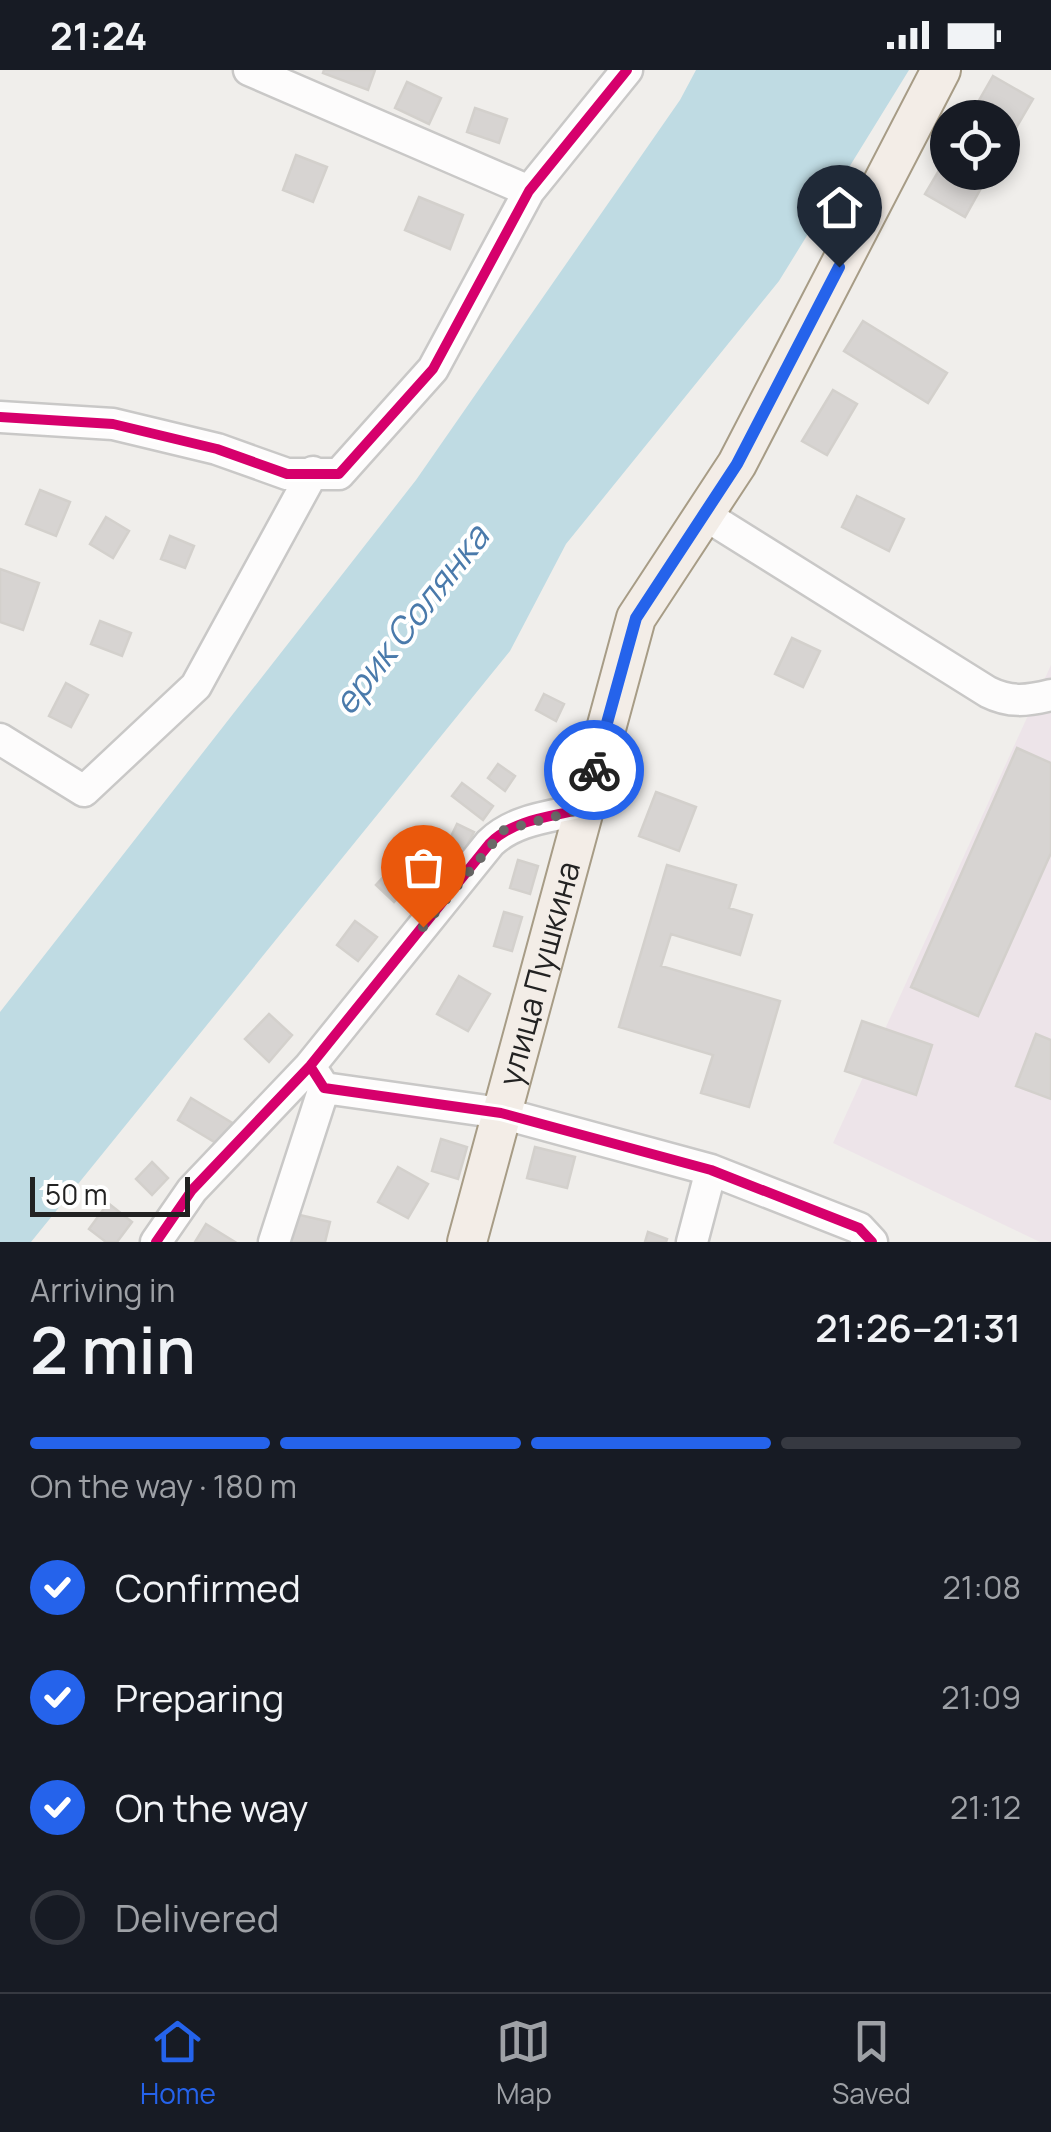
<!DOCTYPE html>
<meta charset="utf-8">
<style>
body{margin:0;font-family:Manrope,sans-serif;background:#242831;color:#f1f3f6;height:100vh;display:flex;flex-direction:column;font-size:38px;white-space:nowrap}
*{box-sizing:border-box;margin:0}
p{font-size:32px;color:#9ea1a6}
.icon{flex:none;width:55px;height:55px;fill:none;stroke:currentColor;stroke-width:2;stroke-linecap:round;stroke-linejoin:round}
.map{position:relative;height:1172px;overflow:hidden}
.panel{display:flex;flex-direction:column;background:#171b24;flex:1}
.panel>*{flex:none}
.buttons{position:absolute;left:930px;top:30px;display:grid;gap:20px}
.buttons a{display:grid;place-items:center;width:90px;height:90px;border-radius:50%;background:#171b24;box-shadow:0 5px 15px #0003;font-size:50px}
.scale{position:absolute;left:30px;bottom:25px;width:160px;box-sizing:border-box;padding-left:10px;border:5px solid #222;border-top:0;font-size:28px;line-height:35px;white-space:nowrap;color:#222;-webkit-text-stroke:8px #fff;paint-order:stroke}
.pin{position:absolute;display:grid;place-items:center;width:85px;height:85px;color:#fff;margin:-102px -42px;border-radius:50% 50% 50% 0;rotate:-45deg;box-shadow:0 0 10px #0007}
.pin .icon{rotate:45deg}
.courier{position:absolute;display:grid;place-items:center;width:100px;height:100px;margin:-50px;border:8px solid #2563eb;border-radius:50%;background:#fff;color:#222;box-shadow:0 2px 12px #0007}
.overview em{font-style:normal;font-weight:600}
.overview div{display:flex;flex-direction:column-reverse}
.overview{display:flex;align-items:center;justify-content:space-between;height:170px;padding:0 30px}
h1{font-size:65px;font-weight:600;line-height:75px}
.bar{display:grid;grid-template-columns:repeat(4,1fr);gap:15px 10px;align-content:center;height:120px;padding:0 30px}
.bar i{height:12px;border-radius:8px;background:#363941}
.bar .on{background:#2563eb}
.bar p{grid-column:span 4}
ol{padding:0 30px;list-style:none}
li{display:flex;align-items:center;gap:30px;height:110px}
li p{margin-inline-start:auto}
li .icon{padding:10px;border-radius:50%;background:#2563eb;color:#fff;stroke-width:4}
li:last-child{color:#9ea1a6}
li i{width:55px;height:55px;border:5px solid #363941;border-radius:50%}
.status{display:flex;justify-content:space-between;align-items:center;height:70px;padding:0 50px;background:#171b24;direction:ltr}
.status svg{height:28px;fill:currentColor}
.menu{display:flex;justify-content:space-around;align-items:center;height:140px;border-top:2px solid #363941;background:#171b24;font-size:28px;color:#9ea1a6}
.menu a{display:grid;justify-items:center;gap:5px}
.menu .on{color:#2563eb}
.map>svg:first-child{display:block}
.industrial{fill:#ede4e9}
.water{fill:#bfdbe3}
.building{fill:#d7d4d2;stroke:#d3d0cc;stroke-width:2.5}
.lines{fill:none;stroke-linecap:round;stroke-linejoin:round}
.minor-casing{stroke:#c9c8c7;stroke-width:35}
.major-casing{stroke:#a79c86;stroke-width:42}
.minor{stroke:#fdfcfc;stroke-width:30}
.major{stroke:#f3ede7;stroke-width:38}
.cycleway-casing{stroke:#fff;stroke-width:16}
.cycleway{stroke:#d6006c;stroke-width:10}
.done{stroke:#6a6968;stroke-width:10;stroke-dasharray:0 18}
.route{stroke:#2563eb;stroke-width:12}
.labels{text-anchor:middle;stroke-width:8;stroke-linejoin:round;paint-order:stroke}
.street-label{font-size:32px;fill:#222;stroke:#fff}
.water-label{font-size:35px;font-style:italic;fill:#4a7aab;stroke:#fff}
</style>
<div class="status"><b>21:24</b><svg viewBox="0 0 49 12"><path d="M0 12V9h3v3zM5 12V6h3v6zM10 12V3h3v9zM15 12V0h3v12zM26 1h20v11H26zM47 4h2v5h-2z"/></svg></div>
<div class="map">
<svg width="1051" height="1172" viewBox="0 0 1051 1172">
<rect width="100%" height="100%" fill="#f0eeeb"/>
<path class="industrial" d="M1051 595V1172H1040L833 1073Z"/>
<path class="water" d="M696 0H909L779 211 566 474 510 581 31 1172H0V942L416 410 680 30Z"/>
<path class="building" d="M324 0H375L368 20 323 3Z
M993 6 1033 29 1002 82V48H969Z
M407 12 441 28 429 54 395 38Z
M475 38 507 49 499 73 467 62Z
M296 85 327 97 313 132 283 120Z
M948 85V102H990L965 147 925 124Z
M419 127 463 145 450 179 405 160Z
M863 251 947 303 928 333 844 281Z
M833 320 857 334 827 385 802 371Z
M40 420 70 432 56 466 26 454Z
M857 426 904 449 889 481 842 457Z
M106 447 129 461 113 488 90 474Z
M170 466 194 476 185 498 161 489Z
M0 499 39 513 23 560 0 552Z
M100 551 131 563 122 586 91 574Z
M792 568 820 581 803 617 775 604Z
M66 613 88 625 71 657 49 646Z
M544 624 564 634 556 651 536 640Z
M1017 678 1051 693V783L978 946 911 917Z
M498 694 515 706 505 721 488 708Z
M462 713 493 736 483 750 452 726Z
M656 722 696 737 679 781 639 766Z
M457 754 474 762 465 779 449 771Z
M407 781 425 799 394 832 376 815Z
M518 790 538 796 530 824 510 818Z
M667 795 736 815 729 838 752 845 740 885 671 864 661 896 780 931 749 1037 701 1023 713 985 619 957Z
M504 842 522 847 512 881 494 876Z
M355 851 377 867 358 891 337 875Z
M459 906 490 924 468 961 437 944Z
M269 944 292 965 269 992 245 969Z
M862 951 932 975 916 1025 845 1001Z
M1036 964 1051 970V1029L1016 1016Z
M191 1028 234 1054 221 1076 178 1050Z
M441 1069 467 1077 458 1109 432 1101Z
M535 1077 575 1087 567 1118 527 1108Z
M152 1092 168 1108 152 1125 136 1109Z
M398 1097 428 1114 408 1148 378 1132Z
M108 1133 132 1152 117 1172H106L89 1159Z
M291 1143 330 1152 325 1172H284Z
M206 1154 235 1172H195Z
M648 1162 667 1169 666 1172H645Z"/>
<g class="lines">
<defs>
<path id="minor" d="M249 0 529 121
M0 347 113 354 217 379 287 404H339L433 299 529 121 627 0
M705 445 988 622C1010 633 1027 631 1051 625
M0 669 84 721 196 616 313 402
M310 996 324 1018 501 1043 711 1100 859 1158 872 1172
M156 1172 192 1120 310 996 490 773C515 749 550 747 583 739
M274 1172 324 1018
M692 1172 711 1100"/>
<g id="major">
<path id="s1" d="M467 1172 636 548 737 394 941 0"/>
</g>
</defs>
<use href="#minor" class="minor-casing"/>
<use href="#major" class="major-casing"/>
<use href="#minor" class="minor"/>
<use href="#major" class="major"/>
<defs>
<path id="cycleway" d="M0 347 113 354 217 379 287 404H339L433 299 529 121 627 0
M310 996 324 1018 501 1043 711 1100 859 1158 872 1172
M156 1172 192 1120 310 996 490 773C515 749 550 747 583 739"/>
</defs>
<use href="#cycleway" class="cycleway-casing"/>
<use href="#cycleway" class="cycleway"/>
</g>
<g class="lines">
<path class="done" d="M423 857 504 760 583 739 594 700"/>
<path class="route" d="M594 700 636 548 737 394 839 197"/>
</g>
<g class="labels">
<g class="street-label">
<text dy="11" stroke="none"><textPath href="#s1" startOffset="278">улица Пушкина</textPath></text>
</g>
<g class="water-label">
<text transform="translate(411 550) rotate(-52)" y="12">ерик Солянка</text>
</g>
</g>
</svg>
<div class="buttons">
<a><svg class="icon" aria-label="locate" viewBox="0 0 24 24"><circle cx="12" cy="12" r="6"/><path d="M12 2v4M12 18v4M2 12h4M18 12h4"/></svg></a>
</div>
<div class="scale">50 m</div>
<div class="pin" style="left:423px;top:857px;background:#ea580c"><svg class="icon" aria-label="bag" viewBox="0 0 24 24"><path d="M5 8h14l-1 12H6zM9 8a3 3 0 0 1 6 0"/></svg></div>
<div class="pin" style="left:839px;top:197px;background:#1f2937"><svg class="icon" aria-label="home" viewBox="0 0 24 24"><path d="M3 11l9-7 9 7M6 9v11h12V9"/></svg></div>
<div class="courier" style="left:594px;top:700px"><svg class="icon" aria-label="bike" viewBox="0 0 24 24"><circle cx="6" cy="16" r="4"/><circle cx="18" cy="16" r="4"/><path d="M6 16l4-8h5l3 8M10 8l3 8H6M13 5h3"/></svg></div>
</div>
<section class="panel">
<div class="overview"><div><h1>2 min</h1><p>Arriving in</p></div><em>21:26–21:31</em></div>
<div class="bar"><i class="on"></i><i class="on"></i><i class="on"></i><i></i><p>On the way · 180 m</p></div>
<ol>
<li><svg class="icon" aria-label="check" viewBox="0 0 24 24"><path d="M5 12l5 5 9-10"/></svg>Confirmed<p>21:08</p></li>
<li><svg class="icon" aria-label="check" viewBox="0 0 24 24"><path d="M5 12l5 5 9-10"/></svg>Preparing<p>21:09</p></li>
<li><svg class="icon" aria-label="check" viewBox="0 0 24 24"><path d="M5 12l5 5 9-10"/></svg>On the way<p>21:12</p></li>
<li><i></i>Delivered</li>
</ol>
</section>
<nav class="menu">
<a class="on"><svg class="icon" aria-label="home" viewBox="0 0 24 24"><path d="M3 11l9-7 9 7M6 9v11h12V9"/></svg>Home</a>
<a><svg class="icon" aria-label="map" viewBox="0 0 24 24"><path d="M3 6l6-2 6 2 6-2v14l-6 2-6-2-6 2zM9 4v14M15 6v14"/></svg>Map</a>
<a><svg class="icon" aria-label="saved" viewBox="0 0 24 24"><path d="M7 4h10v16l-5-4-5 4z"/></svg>Saved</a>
</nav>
